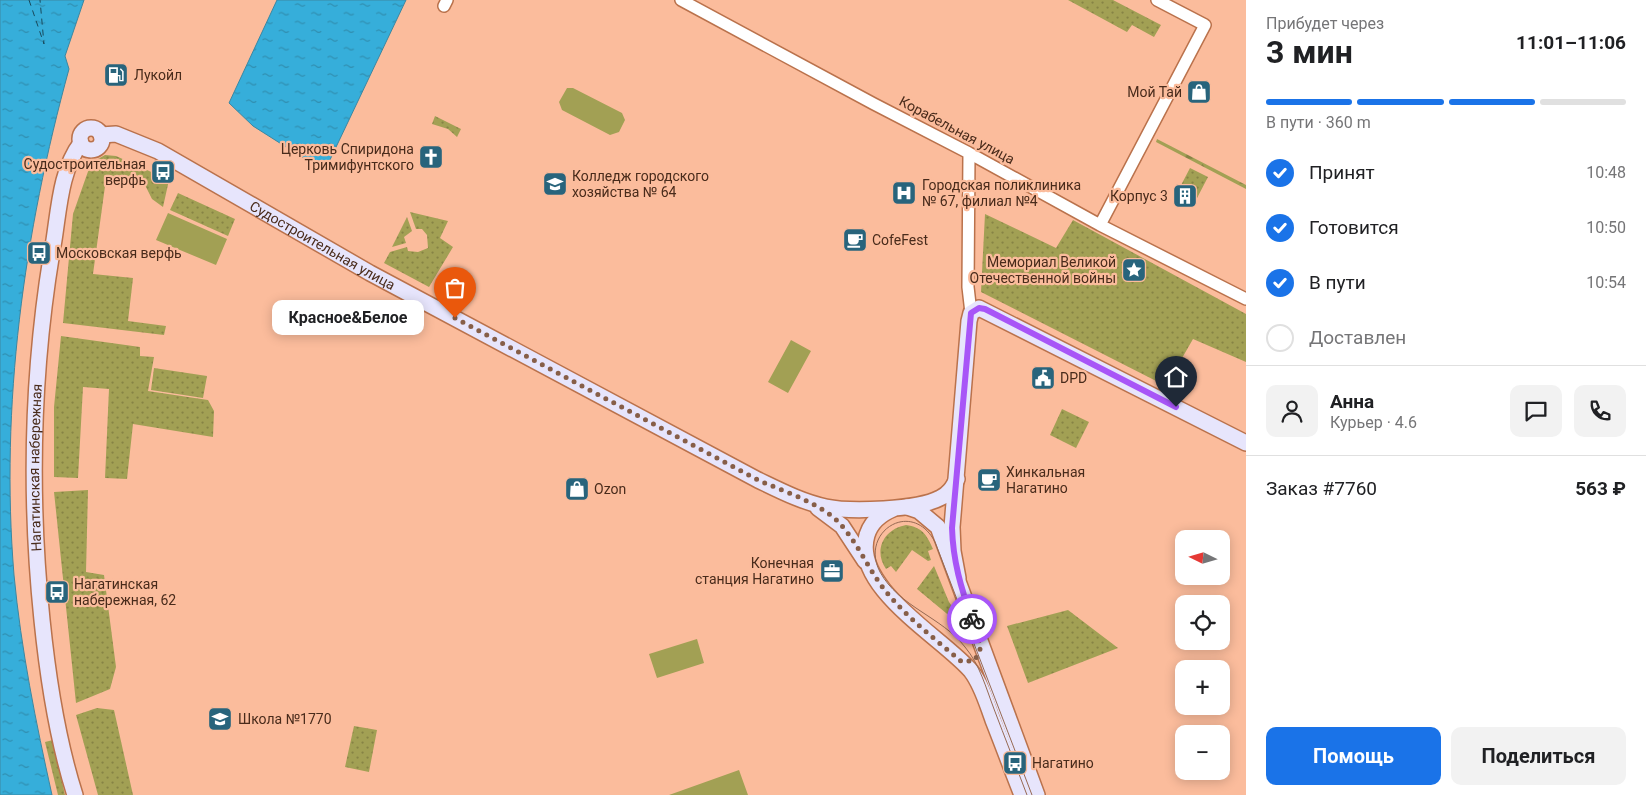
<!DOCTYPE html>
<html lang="ru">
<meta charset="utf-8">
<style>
body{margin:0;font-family:Roboto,sans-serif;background:#f2f2f2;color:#202124;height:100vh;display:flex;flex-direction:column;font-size:19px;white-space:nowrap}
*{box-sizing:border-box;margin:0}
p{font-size:16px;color:#757577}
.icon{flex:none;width:28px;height:28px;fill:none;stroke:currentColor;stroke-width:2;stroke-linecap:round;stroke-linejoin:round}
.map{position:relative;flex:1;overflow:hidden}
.drawer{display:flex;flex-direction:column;background:#fff;width:400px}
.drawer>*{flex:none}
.needle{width:32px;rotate:275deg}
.tools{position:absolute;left:1175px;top:530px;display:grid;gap:10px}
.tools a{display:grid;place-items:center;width:55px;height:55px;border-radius:10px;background:#fff;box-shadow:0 2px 12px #0003;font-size:25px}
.pin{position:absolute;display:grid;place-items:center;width:42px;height:42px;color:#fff;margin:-51px -21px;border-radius:50% 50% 50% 0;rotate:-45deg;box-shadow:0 0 5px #0007}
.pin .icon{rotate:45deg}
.courier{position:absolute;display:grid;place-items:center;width:50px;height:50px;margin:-25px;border:4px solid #a855f7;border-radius:50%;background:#fff;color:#222;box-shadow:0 1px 6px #0007}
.bubble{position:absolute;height:35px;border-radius:10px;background:#fff;box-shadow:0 2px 12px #0003;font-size:16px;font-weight:700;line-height:35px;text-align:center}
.overview em{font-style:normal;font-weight:700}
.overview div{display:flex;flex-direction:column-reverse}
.overview{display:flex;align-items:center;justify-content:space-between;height:85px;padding:0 20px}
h1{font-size:32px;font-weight:700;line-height:38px}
.bar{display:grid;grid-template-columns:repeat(4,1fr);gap:8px 5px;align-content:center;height:60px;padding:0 20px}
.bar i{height:6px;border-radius:4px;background:#e0e0e0}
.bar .current{background:#1a73e8}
.bar p{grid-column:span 4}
.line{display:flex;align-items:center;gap:12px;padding:0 20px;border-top:1px solid #e0e0e0}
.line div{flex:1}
.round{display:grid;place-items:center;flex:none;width:52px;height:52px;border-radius:10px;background:#f2f2f2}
ol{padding:0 20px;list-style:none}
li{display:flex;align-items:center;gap:15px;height:55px}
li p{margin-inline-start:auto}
li .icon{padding:5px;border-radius:50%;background:#1a73e8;color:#fff;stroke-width:4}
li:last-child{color:#757577}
li i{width:28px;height:28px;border:2px solid #e0e0e0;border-radius:50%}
.cta{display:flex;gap:10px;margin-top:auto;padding:10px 20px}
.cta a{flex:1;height:58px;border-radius:10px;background:#1a73e8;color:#fff;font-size:20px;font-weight:700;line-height:58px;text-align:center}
.cta a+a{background:#f2f2f2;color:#202124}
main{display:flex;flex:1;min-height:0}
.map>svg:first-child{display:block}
.green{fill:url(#green-dots)}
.forest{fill:url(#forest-firs)}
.pitch{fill:#a2a054}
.water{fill:url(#water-ripples);stroke:#3c87a1}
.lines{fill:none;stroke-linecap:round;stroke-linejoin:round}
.ferry{stroke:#18495c;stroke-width:1;stroke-dasharray:6 5;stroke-linecap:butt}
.street-casing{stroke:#ba724c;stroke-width:14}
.secondary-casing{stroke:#ba724c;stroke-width:18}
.street{stroke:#fff;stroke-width:11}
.secondary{stroke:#e7e5fc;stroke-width:15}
.tram{stroke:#966953;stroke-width:1}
.done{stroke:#875e48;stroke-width:5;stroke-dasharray:0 9}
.route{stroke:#a855f7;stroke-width:6}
.labels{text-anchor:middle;stroke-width:4.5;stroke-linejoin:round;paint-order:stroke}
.poi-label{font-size:14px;fill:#492b1b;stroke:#fbbc9c;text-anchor:start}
.street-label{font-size:14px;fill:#492b1b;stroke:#fbbc9c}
</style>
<main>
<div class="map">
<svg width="1246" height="795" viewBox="0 0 1246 795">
<defs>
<pattern id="green-dots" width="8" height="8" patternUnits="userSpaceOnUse" patternTransform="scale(1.25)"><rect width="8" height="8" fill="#a2a054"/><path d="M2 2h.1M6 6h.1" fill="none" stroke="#868345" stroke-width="1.8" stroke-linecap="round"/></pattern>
<pattern id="forest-firs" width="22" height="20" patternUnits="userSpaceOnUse" patternTransform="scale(1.25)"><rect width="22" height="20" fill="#a2a054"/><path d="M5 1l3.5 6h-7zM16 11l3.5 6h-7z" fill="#868345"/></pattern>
<pattern id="water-ripples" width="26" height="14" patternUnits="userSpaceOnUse" patternTransform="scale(1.25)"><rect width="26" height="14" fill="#36aeda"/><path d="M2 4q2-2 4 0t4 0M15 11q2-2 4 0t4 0" fill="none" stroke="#308eb0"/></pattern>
</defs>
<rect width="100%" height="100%" fill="#fbbc9c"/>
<path class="green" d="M1068 0H1113L1161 25 1154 37 1132 25 1127 32Z
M435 116 461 129 457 137 448 129 432 124Z
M105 155 116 156 169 180 163 207 152 199 145 185 106 179 93 274 133 278 128 321 166 326 164 335 63 323 73 214 91 163Z
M1190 168 1208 177 1196 200 1178 191Z
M178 193 235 219 228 236 170 210Z
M410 212 448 221 440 238 453 247 429 287 384 263 390 252 407 247 408 251 418 252 428 248 427 235 422 229H416Z
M985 214 1056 248 1073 220 1246 314V362L1193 339 1166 386 981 292Z
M407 217 412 231 404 237 406 243 392 247Z
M61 336 140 347V356L154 357 148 391 208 400 214 411 213 437 133 424 127 479 105 478 109 389 83 387 78 478 54 477V407Z
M154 368 207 376 203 398 151 390Z
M1062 409 1089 422 1076 448 1050 435Z
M88 490 86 572 104 575 116 667 110 689 76 703 54 492Z
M906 525C922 527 927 535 933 549L928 551 931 560 928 561 912 550 896 572 891 566 886 569C873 550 884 529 906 525Z
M934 566 949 602 956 612 952 618 917 589Z
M1068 610 1118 648 1028 683 1007 626Z
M97 708 114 710 133 795H98L76 715Z
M354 726 377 730 369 772 345 767Z
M53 740 65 795H58L45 742Z"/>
<path class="forest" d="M1157 139 1246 185V189L1156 142Z"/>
<path class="pitch" d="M567 88H573L622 113 625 120 619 132 610 135 562 110 559 102Z
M168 213 227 239 216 265 156 240Z
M791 340 811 351 788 393 768 382Z
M697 639 704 663 657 678 649 654Z
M739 770 748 795H669Z"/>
<path class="water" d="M0 0H84L65 56 69 69C24 233 0 405 14 575 21 649 36 723 52 795H0Z
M277 0H406L328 164 316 166 253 126 229 103Z"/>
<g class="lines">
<path class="ferry" d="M29 0 44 44 40 0"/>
<defs>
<path id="street" d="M681 0 874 104 969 153 1100 225 1246 299
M444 6 447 0
M969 153 968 287 971 313
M1100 225 1205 25 1157 0"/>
<g id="secondary">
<circle cx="91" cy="139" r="11"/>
<path id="s1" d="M101 135 116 134 158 151 370 273 758 480C779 490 802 502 826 507 850 512 918 510 940 498 949 494 953 487 957 479"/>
<path d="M907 507 919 511 938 527 1037 795"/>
<path d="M818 508 842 526 865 561"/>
<path d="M893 509C881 514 871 522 867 535 851 587 943 638 971 671 982 685 987 704 993 720 1003 745 1012 770 1022 795"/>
<path d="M958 578 953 551 952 527 969 321 971 313 979 308 1246 443"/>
<path id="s2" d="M75 795C57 739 48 679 42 620 29 494 32 365 54 240 59 208 61 169 81 143"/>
</g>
</defs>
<use href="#street" class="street-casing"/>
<use href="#secondary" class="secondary-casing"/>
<use href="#street" class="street"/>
<use href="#secondary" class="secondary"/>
<path class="tram" d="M1027 795C1016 766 1005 738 994 709 986 688 980 665 965 647 942 617 899 607 880 572 859 532 912 498 935 542L1032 795"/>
</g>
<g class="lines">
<path class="done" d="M455 318 758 480C783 491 811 500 833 517 855 536 866 566 884 589 906 617 935 639 962 662L975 660 981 647 972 619"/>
<path class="route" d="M972 619C961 588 953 561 952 528L971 313 979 308 985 309 1176 407"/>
</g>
<defs>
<symbol id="fuel-square" viewBox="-11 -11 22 22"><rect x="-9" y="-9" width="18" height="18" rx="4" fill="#28647c" stroke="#fbbc9c"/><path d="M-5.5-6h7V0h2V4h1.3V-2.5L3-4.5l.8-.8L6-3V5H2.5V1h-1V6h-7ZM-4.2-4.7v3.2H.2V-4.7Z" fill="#fff"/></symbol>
<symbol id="shop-square" viewBox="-11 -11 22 22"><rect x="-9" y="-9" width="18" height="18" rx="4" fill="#28647c" stroke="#fbbc9c"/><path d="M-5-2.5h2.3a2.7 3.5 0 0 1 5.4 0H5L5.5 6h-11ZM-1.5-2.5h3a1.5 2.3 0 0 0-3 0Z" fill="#fff"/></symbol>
<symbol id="church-square" viewBox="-11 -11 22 22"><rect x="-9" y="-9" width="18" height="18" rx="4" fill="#28647c" stroke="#fbbc9c"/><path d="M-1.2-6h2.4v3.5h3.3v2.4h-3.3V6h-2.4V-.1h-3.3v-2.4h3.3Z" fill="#fff"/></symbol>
<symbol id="bus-square" viewBox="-11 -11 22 22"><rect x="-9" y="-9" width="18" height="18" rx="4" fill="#28647c" stroke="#fbbc9c"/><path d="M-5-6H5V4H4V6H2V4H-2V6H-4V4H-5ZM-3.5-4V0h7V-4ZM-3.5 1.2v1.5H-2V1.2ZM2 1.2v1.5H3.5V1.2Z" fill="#fff"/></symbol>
<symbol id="university-square" viewBox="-11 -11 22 22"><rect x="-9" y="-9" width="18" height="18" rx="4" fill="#28647c" stroke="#fbbc9c"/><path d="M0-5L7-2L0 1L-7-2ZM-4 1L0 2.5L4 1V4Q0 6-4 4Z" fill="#fff"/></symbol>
<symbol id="hospital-square" viewBox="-11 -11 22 22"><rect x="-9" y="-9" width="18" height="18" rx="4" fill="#28647c" stroke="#fbbc9c"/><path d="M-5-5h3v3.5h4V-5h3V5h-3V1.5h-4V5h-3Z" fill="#fff"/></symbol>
<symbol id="building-square" viewBox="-11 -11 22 22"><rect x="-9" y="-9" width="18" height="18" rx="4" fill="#28647c" stroke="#fbbc9c"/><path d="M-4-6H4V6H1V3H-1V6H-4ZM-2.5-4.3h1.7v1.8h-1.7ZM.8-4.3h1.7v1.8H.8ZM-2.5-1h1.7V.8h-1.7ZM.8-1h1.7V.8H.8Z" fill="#fff"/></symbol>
<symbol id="cafe-square" viewBox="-11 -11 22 22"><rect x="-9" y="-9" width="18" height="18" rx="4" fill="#28647c" stroke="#fbbc9c"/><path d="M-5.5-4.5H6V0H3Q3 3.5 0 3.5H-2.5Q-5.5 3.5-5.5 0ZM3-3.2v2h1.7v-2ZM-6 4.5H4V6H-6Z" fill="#fff"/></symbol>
<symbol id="sight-square" viewBox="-11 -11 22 22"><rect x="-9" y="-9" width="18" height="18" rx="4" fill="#28647c" stroke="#fbbc9c"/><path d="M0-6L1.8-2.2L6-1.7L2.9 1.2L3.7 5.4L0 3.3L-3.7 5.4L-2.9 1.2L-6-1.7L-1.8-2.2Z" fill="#fff"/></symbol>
<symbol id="civic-square" viewBox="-11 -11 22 22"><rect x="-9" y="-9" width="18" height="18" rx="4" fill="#28647c" stroke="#fbbc9c"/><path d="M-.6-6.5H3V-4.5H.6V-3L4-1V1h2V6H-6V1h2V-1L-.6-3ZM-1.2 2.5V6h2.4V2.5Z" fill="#fff"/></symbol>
<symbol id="office-square" viewBox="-11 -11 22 22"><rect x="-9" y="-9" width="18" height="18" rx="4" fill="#28647c" stroke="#fbbc9c"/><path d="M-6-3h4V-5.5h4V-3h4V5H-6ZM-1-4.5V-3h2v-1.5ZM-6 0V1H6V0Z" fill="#fff"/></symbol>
<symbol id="school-square" viewBox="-11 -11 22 22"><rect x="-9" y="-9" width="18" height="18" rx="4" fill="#28647c" stroke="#fbbc9c"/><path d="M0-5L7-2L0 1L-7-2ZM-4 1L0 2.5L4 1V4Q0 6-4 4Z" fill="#fff"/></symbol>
</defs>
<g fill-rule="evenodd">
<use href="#fuel-square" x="102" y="61" width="28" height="28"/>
<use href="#shop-square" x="1185" y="78" width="28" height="28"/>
<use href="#church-square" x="417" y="143" width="28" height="28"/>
<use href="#bus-square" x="149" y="158" width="28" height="28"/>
<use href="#university-square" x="541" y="170" width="28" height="28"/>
<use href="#hospital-square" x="890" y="179" width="28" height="28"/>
<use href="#building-square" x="1171" y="182" width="28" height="28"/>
<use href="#cafe-square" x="841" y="226" width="28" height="28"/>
<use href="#bus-square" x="25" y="239" width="28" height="28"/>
<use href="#sight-square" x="1120" y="256" width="28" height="28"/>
<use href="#civic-square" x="1029" y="364" width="28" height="28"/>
<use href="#cafe-square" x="975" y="466" width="28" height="28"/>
<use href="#shop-square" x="563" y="475" width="28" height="28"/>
<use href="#office-square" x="818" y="557" width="28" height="28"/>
<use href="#bus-square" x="43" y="578" width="28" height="28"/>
<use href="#school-square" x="206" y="705" width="28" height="28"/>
<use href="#bus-square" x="1001" y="749" width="28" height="28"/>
</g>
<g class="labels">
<g class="poi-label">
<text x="134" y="80">Лукойл</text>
<text x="1182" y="97" text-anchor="end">Мой Тай</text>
<text x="414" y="154" text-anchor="end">Церковь Спиридона<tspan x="414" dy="16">Тримифунтского</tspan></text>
<text x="146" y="169" text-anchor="end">Судостроительная<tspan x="146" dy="16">верфь</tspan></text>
<text x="572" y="181">Колледж городского<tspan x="572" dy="16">хозяйства № 64</tspan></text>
<text x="922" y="190">Городская поликлиника<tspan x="922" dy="16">№ 67, филиал №4</tspan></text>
<text x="1168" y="201" text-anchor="end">Корпус 3</text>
<text x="872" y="245">CofeFest</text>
<text x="56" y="258">Московская верфь</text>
<text x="1116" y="267" text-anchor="end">Мемориал Великой<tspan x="1116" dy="16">Отечественной войны</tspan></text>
<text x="1060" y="383">DPD</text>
<text x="1006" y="477">Хинкальная<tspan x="1006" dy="16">Нагатино</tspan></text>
<text x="594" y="494">Ozon</text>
<text x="814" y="568" text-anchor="end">Конечная<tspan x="814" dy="16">станция Нагатино</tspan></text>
<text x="74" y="589">Нагатинская<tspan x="74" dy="16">набережная, 62</tspan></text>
<text x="238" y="724">Школа №1770</text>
<text x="1032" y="768">Нагатино</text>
</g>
<g class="street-label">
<text transform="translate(957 130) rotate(28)" y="5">Корабельная улица</text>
<text dy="5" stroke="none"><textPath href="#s1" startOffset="250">Судостроительная улица</textPath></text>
<text dy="5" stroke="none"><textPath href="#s2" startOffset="331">Нагатинская набережная</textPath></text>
</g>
</g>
</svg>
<div class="tools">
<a><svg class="needle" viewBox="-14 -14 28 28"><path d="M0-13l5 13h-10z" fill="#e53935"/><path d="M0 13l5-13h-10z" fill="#757577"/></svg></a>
<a><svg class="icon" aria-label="locate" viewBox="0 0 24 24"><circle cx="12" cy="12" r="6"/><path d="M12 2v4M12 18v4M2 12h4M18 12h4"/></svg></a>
<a>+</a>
<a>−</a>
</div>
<div class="pin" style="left:455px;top:318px;background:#ea580c"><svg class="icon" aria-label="bag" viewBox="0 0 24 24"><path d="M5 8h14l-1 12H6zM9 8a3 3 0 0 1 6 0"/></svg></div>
<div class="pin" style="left:1176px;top:407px;background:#1f2937"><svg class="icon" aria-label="home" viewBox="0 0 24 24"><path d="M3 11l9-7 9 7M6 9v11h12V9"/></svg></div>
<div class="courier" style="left:972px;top:619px"><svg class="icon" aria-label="bike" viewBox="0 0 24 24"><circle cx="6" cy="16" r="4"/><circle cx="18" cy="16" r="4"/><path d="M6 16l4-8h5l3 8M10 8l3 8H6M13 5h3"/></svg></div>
<div class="bubble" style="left:272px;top:300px;width:152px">Красное&amp;Белое</div>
</div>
<section class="drawer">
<div class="overview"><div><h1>3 мин</h1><p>Прибудет через</p></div><em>11:01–11:06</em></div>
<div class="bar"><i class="current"></i><i class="current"></i><i class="current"></i><i></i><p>В пути · 360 m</p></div>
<ol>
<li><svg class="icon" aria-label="check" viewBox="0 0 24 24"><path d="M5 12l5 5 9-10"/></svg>Принят<p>10:48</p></li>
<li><svg class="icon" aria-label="check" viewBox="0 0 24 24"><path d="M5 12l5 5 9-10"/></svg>Готовится<p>10:50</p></li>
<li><svg class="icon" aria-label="check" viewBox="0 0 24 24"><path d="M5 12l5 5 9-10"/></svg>В пути<p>10:54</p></li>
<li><i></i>Доставлен</li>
</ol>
<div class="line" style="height:90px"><a class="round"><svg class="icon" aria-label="person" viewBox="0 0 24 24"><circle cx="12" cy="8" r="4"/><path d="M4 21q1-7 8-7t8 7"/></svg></a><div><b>Анна</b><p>Курьер · 4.6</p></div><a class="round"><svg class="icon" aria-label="chat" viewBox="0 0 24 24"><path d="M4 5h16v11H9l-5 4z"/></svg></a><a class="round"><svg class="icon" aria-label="phone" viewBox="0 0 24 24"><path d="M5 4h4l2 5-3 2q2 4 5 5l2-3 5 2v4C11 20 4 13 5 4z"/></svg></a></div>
<div class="line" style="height:65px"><div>Заказ #7760</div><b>563 ₽</b></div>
<div class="cta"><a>Помощь</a><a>Поделиться</a></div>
</section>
</main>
